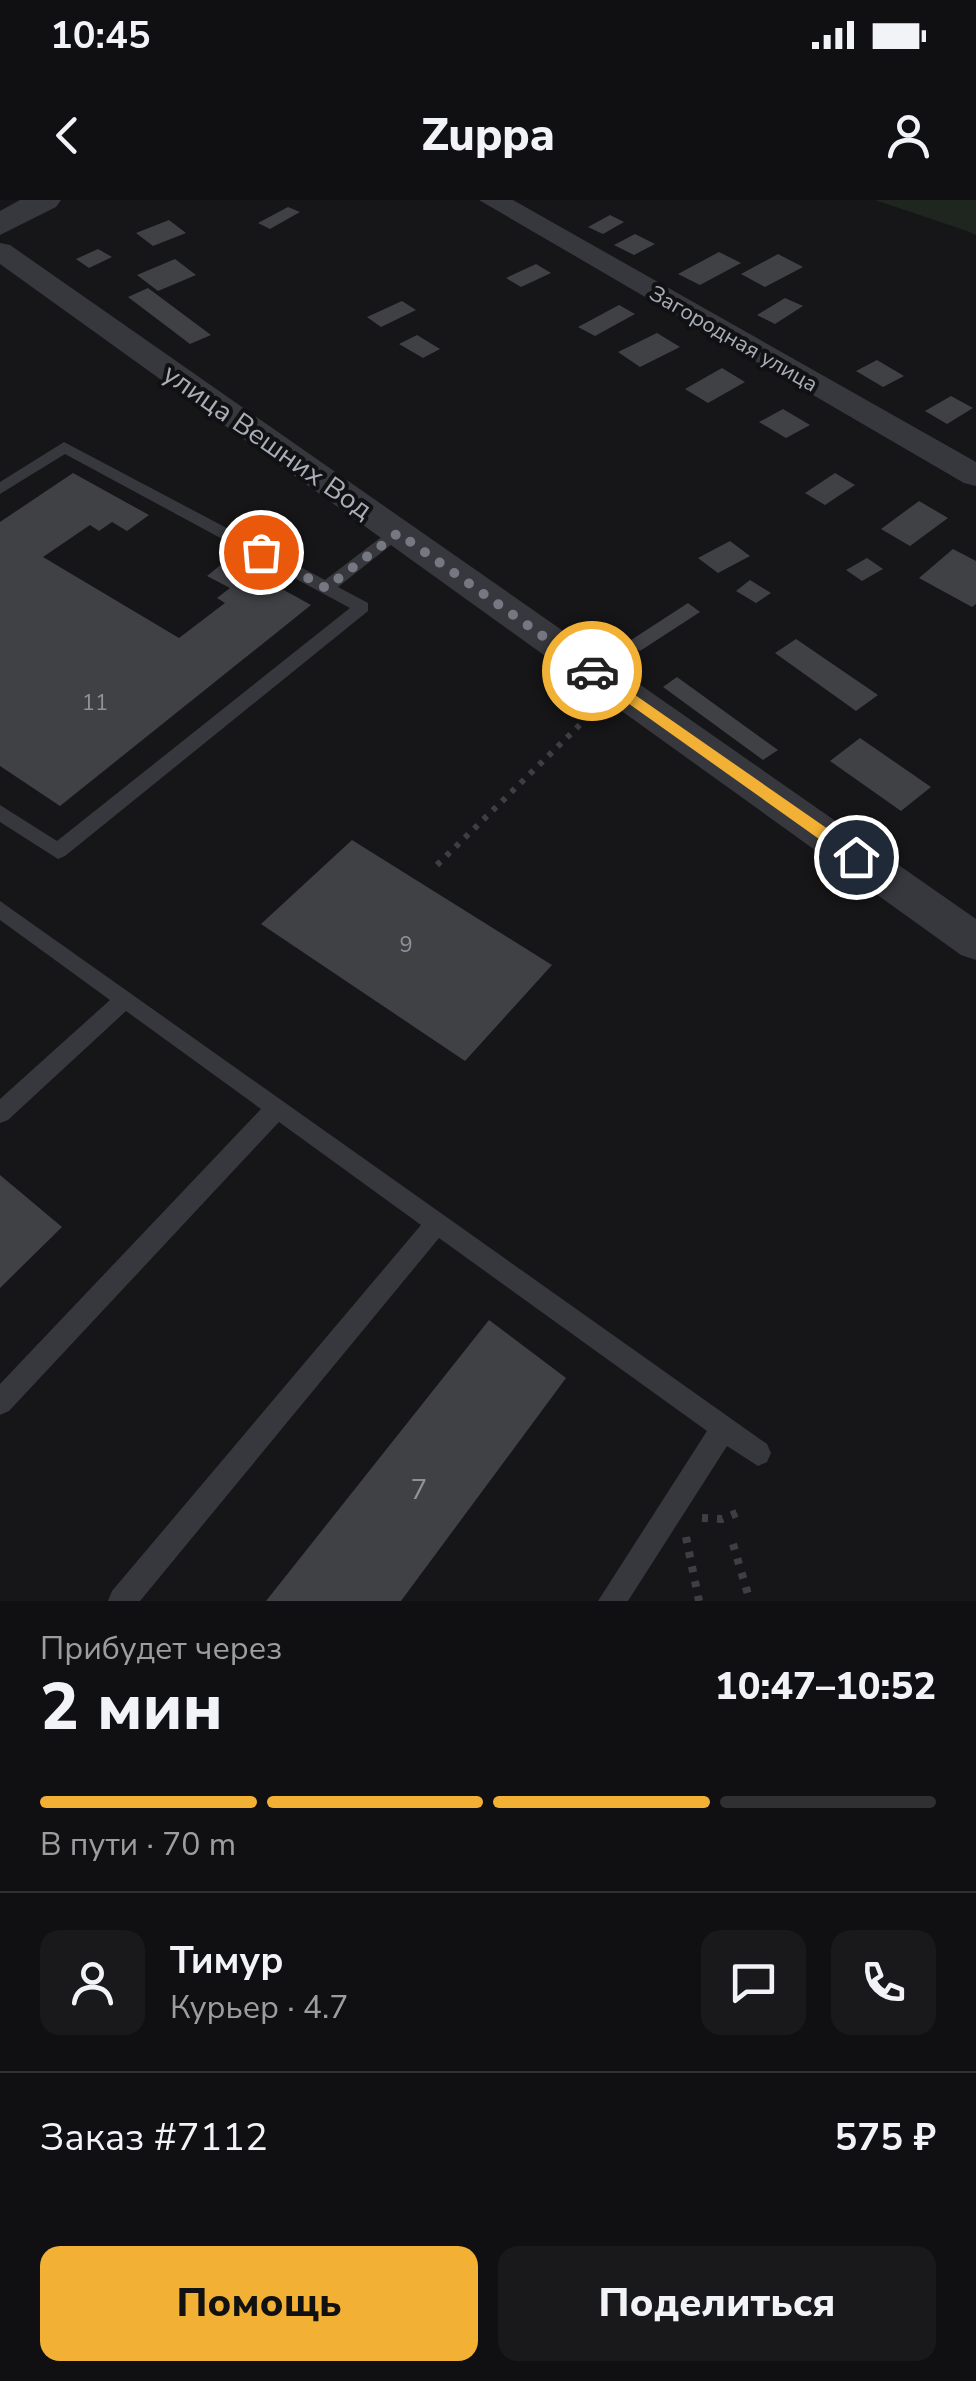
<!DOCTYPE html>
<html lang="ru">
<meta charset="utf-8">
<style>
body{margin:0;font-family:"Nunito Sans",sans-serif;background:#19191b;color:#f1f3f6;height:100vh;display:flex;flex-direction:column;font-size:38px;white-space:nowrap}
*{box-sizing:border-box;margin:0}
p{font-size:32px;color:#9c9d9f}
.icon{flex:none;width:55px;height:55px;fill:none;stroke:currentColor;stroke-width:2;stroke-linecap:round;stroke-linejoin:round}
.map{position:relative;height:1401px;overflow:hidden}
.panel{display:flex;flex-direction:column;background:#101012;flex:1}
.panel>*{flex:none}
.pin{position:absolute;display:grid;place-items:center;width:85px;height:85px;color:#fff;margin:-42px;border:5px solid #fff;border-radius:50%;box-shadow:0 2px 10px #0007}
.courier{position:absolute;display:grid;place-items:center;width:100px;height:100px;margin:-50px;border:8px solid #f2b134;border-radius:50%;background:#fff;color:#222;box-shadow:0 2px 12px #0007}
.summary em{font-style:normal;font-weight:800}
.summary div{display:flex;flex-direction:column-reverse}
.summary{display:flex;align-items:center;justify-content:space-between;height:170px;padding:0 40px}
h1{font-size:65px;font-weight:800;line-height:75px}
.bar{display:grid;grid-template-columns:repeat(4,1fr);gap:15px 10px;align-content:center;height:120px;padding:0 40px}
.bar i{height:12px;border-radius:8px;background:#303032}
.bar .current{background:#f2b134}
.bar p{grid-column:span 4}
.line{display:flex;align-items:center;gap:25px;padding:0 40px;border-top:2px solid #303032}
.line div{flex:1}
.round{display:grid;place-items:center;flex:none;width:105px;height:105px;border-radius:20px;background:#19191b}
.cta{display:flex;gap:20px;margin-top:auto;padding:20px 40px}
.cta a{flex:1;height:115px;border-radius:20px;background:#f2b134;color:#111;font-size:40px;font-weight:800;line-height:115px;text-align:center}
.cta a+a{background:#19191b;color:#f1f3f6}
.status{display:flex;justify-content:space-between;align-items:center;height:70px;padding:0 50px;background:#101012;direction:ltr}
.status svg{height:28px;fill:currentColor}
header{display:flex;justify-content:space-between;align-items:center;height:130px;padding:0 40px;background:#101012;font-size:45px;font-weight:800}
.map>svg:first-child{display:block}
.green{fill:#1e261f}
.building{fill:#404145}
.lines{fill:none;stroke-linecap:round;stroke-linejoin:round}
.path-far1{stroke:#3d3f44;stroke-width:6;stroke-dasharray:5 8;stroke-linecap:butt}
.path{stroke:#3d3f44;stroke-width:8;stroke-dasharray:6 9;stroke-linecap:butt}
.service{fill:#37383d;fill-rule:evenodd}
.minor{fill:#37383d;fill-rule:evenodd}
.tertiary{fill:#37383d;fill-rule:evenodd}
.route{fill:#f2b134}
.done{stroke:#757880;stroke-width:10;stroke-dasharray:0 18}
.labels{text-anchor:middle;stroke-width:8;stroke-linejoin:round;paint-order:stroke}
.far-street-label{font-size:22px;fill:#a8adb8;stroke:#111113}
.number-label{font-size:22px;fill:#8e929b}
.street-label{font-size:28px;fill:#a8adb8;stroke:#111113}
.near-number-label{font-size:28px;fill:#8e929b}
</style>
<div class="status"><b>10:45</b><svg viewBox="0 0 49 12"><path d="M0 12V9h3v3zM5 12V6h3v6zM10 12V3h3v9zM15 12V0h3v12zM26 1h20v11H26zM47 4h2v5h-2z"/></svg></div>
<header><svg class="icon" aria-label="back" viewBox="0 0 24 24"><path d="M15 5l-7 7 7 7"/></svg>Zuppa<svg class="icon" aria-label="person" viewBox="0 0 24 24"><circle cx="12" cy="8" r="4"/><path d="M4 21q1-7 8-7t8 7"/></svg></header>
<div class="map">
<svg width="976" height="1401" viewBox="0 0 976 1401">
<rect width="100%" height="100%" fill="#161618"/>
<path class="green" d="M875 0H976V35L967 31Z"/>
<path class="building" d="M288 7 300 12 270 29 258 23Z
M610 15 624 22 603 34 588 27Z
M169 20 186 33 153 46 136 33Z
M635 34 655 44 634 55 614 45Z
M98 49 112 57 89 68 76 59Z
M719 52 741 63 700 85 678 74Z
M778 54 803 67 765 87 741 74Z
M175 59 196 75 158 91 137 75Z
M536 64 551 73 521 87 506 78Z
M148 88 211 135 190 144 128 97Z
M785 98 803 106 775 124 757 115Z
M402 101 416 110 381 127 367 117Z
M619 105 635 114 595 136 578 127Z
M657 133 680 147 640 167 618 152Z
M417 135 440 149 423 158 399 144Z
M877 160 904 176 883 187 856 171Z
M722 168 745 182 708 203 685 189Z
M951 196 973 208 947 224 925 211Z
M783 209 810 225 786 238 759 222Z
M73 273 149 315 127 331 112 322 99 331 90 325 43 357 179 438 225 403 217 398 230 388 207 376 228 359 311 405 60 606 0 566V322Z
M835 273 855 285 825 305 805 293Z
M919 301 948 318 910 346 881 329Z
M730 341 750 356 718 373 698 358Z
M953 349 976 361V404L972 407 919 378Z
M867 358 883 369 862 381 846 370Z
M750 380 771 393 756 403 736 391Z
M688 403 700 412 640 451 628 442Z
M796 439 878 495 856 511 775 453Z
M677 477 778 550 763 560 663 487Z
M860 538 931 587 901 611 830 561Z
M352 640 552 765 465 861 261 724Z
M0 975 62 1027 0 1088Z
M489 1120 566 1178 401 1401H266Z"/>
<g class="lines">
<path class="path-far1" d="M437 665 593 512"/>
<path class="path" d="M702 1318 722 1319 742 1311
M686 1337 699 1401
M733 1344 750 1401"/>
<path class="service" d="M64 242 325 380 392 329H404L406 333 338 387 368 403V411L65 656 58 659 0 622V605L57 641 350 408 65 254 0 294V282Z
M0 701 767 1244 771 1253 767 1262 758 1266 727 1246 628 1401H598L707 1231 439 1038 140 1401H108L112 1391 421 1025 279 922 9 1211 0 1215V1184L261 909 126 811 8 920 0 923V899L110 800 0 720Z"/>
<path class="minor" d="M479 0H513L976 262V286L964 283Z
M0 43 10 45 976 719V760L961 755 0 64Z"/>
<path class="tertiary" d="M20 0H61L56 7 0 35V11Z"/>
</g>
<path class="route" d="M592 465 861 652V661H850L587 474 585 471Z"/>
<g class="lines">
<path class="done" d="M261 352 326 388 398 333 592 471"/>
</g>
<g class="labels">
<g class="far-street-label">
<text transform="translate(734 138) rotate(30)" y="8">Загородная улица</text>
</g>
<g class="number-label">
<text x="95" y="510">11</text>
<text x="406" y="752">9</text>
</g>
<g class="street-label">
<text transform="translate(268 241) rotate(35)" y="10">улица Вешних Вод</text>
</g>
<g class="near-number-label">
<text x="419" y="1299">7</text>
</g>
</g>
</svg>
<div class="pin" style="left:261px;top:352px;background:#ea580c"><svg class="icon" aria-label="bag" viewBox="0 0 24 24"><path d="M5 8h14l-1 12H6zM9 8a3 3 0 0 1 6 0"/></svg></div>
<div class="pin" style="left:856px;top:657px;background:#1f2937"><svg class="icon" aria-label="home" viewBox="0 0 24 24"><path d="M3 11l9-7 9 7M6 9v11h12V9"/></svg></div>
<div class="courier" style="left:592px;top:471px"><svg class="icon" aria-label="car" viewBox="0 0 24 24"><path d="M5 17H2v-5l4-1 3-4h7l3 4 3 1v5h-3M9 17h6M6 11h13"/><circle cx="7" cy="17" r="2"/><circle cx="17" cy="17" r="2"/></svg></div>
</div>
<section class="panel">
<div class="summary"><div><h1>2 мин</h1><p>Прибудет через</p></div><em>10:47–10:52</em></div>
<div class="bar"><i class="current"></i><i class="current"></i><i class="current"></i><i></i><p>В пути · 70 m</p></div>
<div class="line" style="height:180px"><a class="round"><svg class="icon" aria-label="person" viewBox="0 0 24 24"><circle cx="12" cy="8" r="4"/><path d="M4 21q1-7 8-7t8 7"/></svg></a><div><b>Тимур</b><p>Курьер · 4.7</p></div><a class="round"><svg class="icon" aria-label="chat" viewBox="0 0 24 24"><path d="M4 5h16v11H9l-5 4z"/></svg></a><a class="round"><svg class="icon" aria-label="phone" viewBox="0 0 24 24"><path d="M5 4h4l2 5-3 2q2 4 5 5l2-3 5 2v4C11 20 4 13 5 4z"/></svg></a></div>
<div class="line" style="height:130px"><div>Заказ #7112</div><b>575 ₽</b></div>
<div class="cta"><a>Помощь</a><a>Поделиться</a></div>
</section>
